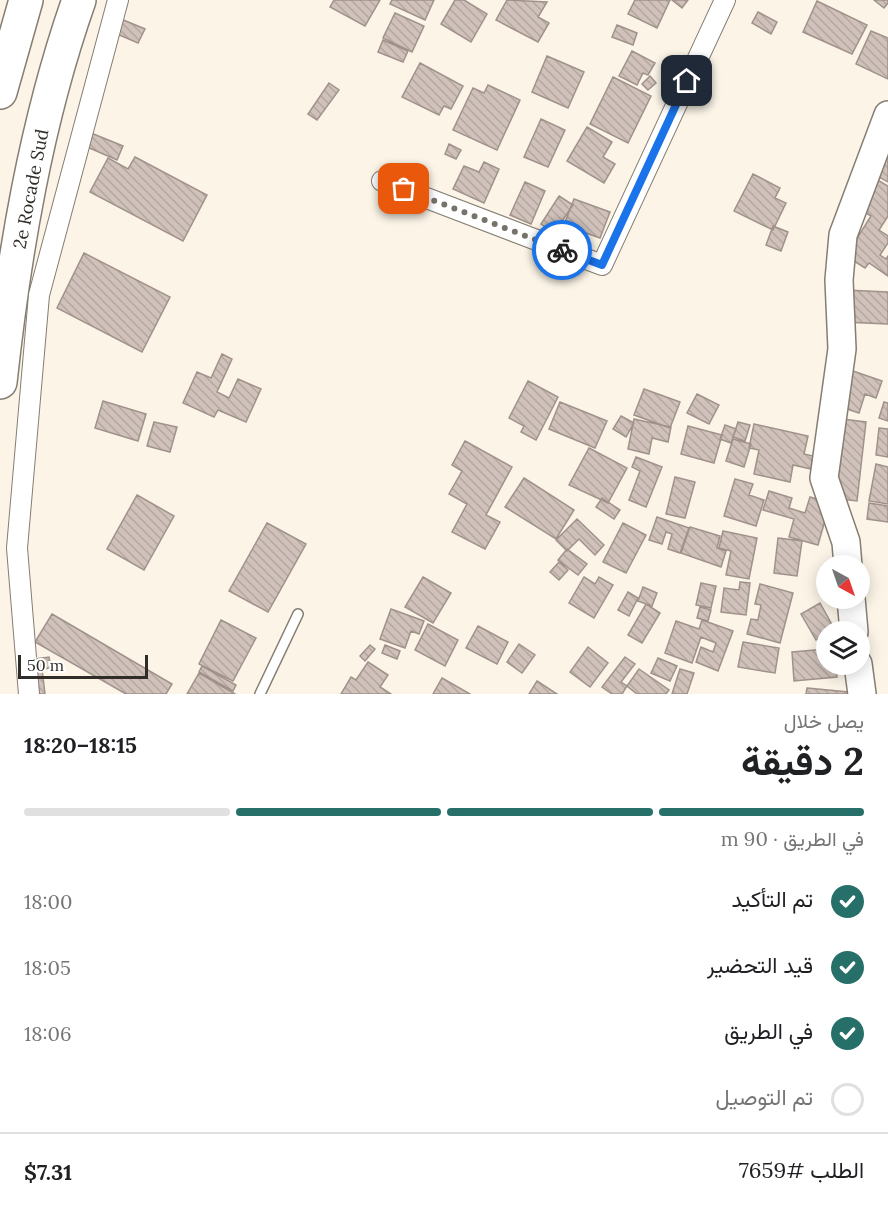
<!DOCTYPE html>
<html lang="ar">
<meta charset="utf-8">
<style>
body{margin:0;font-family:Lora,Vazirmatn,serif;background:#f6f6f6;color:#202124;direction:rtl;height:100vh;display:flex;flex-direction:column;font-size:22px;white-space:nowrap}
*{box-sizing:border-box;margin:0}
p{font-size:20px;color:#757577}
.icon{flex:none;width:33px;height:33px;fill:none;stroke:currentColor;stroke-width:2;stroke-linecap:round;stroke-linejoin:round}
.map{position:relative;height:694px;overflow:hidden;direction:ltr}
.panel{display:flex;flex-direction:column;background:#fff;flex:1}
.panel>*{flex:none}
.needle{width:39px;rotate:140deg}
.controls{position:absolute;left:816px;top:555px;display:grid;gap:12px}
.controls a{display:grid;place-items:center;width:54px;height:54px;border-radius:50%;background:#fff;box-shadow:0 3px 15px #0003;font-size:30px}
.scale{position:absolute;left:18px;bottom:15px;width:130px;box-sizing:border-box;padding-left:6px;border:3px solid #302d28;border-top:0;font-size:16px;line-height:21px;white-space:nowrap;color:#302d28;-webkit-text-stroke:4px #fff;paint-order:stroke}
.pin{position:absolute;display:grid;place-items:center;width:51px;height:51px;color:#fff;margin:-26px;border-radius:12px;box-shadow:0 3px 9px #0006}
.courier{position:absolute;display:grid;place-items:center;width:60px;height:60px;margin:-30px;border:4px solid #1a73e8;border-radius:50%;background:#fff;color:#222;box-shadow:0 2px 8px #0007}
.head em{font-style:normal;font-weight:700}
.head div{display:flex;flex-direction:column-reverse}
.head{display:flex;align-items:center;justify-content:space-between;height:102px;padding:0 24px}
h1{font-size:39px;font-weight:700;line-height:45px}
.bar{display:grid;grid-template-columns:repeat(4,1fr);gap:9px 6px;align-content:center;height:72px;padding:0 24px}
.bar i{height:8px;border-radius:4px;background:#e0e0e0}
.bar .active{background:#277069}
.bar p{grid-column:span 4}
.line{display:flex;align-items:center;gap:15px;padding:0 24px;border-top:2px solid #e0e0e0}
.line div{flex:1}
ol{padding:0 24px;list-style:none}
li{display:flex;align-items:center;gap:18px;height:66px}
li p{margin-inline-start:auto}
li .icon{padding:6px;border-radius:50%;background:#277069;color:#fff;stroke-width:4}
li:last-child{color:#757577}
li i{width:33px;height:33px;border:3px solid #e0e0e0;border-radius:50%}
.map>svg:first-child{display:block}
.building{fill:url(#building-back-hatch);stroke:#a0928b;stroke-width:1.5}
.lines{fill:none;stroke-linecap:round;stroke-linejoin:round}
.lane-casing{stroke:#857e72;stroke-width:12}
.street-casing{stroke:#857e72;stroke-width:22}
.secondary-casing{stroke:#857e72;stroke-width:30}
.highway-casing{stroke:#857e72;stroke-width:36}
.lane{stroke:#fff;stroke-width:9}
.street{stroke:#fff;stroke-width:20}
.secondary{stroke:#fff;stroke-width:27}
.highway{stroke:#fff;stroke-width:33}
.done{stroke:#77736b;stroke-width:6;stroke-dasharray:0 10.8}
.route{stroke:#1a73e8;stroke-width:8}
.labels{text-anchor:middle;stroke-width:4.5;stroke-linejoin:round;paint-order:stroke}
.street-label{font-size:18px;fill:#302d28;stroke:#fff}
</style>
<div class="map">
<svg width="888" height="694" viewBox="0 0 888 694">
<defs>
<pattern id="building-back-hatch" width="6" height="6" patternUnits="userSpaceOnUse" patternTransform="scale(1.5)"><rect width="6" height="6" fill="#d0c2ba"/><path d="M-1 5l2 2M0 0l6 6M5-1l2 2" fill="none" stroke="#b3a7a0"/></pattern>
</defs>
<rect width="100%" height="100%" fill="#fbf4e7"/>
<path class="building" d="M334 0H380L365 26 330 7Z
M392 0H434L425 20 390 4Z
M455 0H464L487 14 471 42 441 24Z
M507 0 547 2 538 17 549 23 538 42 496 20Z
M635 0H670L657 28 628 14Z
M672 0H688L682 8Z
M874 0H888V3L884 8Z
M817 1 867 25 852 54 803 32Z
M758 12 777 22 771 34 752 23Z
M395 13 424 26 412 52 383 38Z
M121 19 145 29 138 43 115 33Z
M617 25 637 33 633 45 612 37Z
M871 31 888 38V79L856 64Z
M383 40 408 51 403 62 378 52Z
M632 51 655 63 648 75 643 73 637 85 619 76Z
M547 56 584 72 568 108 532 92Z
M420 63 463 86 451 109 444 106 439 115 402 97Z
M650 76 656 83 648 90 642 84Z
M613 77 651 96 628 143 590 124Z
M329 83 339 90 317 120 308 114Z
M488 85 520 100 497 150 453 130 473 88 484 93Z
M541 119 565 130 548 167 524 157Z
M587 127 612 142 603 157 615 164 604 183 567 161Z
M91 133 123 146 117 160 85 146Z
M449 144 461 150 456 159 445 154Z
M888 155V182L877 176Z
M135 157 207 195 183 241 90 192 108 158 128 169Z
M484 162 499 169 484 203 453 189 464 166 479 172Z
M753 174 780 188 775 198 786 203 773 230 734 211Z
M874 178 888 186V216L879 230 888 236V243L880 255 886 259 888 256V276L869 263 865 268 846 256 871 216 856 207Z
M525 182 545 191 531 224 510 215Z
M559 196 573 205 554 233 541 224Z
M574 199 610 212 600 238 564 225Z
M773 226 788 232 781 251 766 245Z
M84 253 170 297 142 352 57 308Z
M845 290 888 292V324L843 322Z
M222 354 232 359 217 392 229 398 238 379 261 389 246 422 218 410 214 417 183 403 197 372 211 378Z
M853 371 882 381 876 398 865 394 859 413 841 407Z
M528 381 558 397 536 440 521 432 524 426 509 418Z
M644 389 680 402 670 428 634 415Z
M697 394 719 405 709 424 687 413Z
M103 401 146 414 138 441 95 428Z
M560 402 607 421 595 448 549 429Z
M884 402 888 403V421L879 418Z
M621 416 634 423 626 437 613 429Z
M634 419 671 427 668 442 652 438 649 454 628 449Z
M842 419 866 422 857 501 833 498Z
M154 422 177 427 170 452 147 446Z
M738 422 750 425 745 441 733 437Z
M754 424 808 436 804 454 813 456 811 469 793 465 790 482 754 474 759 450 749 448Z
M725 425 736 429 731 443 720 439Z
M688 426 722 435 714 463 681 454Z
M879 428 888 429V457L876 455Z
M733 439 751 444 744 467 726 461Z
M465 441 512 467 486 515 500 522 485 549 452 532 467 504 449 494 462 471 452 465Z
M589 448 627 468 608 503 569 485Z
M636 457 662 467 646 507 629 500 640 471 632 467Z
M876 464 888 467V504L869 501Z
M675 477 695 482 685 518 666 514Z
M524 478 574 510 556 539 505 507Z
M735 479 753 484 749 495 764 500 756 526 724 516Z
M769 491 792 498 789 508 805 513 810 497 830 503 818 545 789 537 794 519 763 510Z
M137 495 174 516 144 570 107 549Z
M602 498 620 510 614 519 596 507Z
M869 503 888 506V522L867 519Z
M657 517 689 528 680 553 668 549 672 534 666 532 662 544 649 540Z
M577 519 604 545 595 555 579 539 567 551 556 540Z
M267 523 306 544 268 612 229 591Z
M623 523 646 535 626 573 603 562Z
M690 527 720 536 717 548 726 551 721 567 681 553Z
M723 531 757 538 749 579 726 575 731 551 719 548Z
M778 538 802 541 797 576 774 573Z
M567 549 587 564 578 575 558 560Z
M559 562 568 570 559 580 550 572Z
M423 577 451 593 433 623 405 607Z
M584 577 595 584 599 577 613 585 594 618 569 603Z
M740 582 750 583 746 615 721 612 724 588 739 590Z
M701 583 716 586 711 608 696 605Z
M760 584 793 593 780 643 747 634 751 619 758 620 761 605 755 604Z
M643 587 657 593 652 606 638 601Z
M628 592 638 598 629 616 618 610Z
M820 603 835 630 826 632V634L816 640 801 614Z
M646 604 660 613 642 643 628 635Z
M700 607 711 610 708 621 697 618Z
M391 609 424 621 419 634 411 631 405 648 380 639Z
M52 614 172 684 166 694H126L35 642Z
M221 620 256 638 233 681 199 664Z
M702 620 733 631 718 671 696 662 701 647 713 652 716 643 701 637 692 663 665 653 676 621 699 629Z
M428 624 458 640 445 666 415 650Z
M478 626 508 642 497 664 466 648Z
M743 642 779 648 775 673 738 667Z
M519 644 535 655 522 673 507 662Z
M370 645 375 649 365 661 360 656Z
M385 645 400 651 397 659 382 653Z
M588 647 608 663 590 687 570 672Z
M826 649V664H836L837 677 794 681 792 652Z
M49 657 51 668 42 669 45 694H33L28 660Z
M625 657 635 664 621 682 627 686 622 694H612L602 687Z
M658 658 677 666 670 681 651 673Z
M368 662 388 675 380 687 391 694H341L351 677 356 680Z
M202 666 236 685 233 691 199 672Z
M639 669 669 690 666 694H637L627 686Z
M680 669 694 673 687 694H672Z
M199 673 235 694H187Z
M442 678 470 694H433Z
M537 681 557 694H529Z
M807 688 848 692 847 694H806Z"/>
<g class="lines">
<defs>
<path id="lane" d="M260 694 298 614"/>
<path id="street" d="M382 181 602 265 725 0
M29 694 17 548 39 295 118 0"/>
<path id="secondary" d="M848 566 846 542 824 478 842 349 839 280 843 235 888 115
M851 598 854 632
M858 664 862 694"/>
<path id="highway" d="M0 92 26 0
M0 382C14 254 36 122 79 0"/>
</defs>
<use href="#lane" class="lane-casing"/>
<use href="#street" class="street-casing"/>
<use href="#secondary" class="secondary-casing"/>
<use href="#highway" class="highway-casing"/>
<use href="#lane" class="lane"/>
<use href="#street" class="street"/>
<use href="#secondary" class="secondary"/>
<use href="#highway" class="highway"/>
</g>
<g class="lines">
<path class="done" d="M404 189 562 250"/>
<path class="route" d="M562 250 602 265 687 81"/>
</g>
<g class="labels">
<g class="street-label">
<text transform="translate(31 189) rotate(-79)" y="6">2e Rocade Sud</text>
</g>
</g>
</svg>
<div class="controls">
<a><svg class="needle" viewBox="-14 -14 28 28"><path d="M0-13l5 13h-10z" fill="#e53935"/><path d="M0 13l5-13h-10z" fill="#757577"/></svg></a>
<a><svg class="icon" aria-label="layers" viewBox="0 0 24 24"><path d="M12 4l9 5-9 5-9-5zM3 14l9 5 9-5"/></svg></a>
</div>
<div class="scale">50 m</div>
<div class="pin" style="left:404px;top:189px;background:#ea580c"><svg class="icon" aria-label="bag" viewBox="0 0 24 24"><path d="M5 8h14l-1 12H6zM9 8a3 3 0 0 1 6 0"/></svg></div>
<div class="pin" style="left:687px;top:81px;background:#1f2937"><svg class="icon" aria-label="home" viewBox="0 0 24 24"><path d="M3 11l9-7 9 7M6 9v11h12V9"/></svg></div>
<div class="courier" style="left:562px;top:250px"><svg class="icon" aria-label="bike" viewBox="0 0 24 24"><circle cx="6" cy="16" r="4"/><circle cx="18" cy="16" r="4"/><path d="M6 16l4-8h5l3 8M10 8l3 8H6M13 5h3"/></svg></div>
</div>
<section class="panel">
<div class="head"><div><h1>2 دقيقة</h1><p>يصل خلال</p></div><em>18:15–18:20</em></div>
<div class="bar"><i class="active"></i><i class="active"></i><i class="active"></i><i></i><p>في الطريق · 90 m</p></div>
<ol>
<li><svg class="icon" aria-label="check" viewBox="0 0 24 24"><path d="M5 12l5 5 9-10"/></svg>تم التأكيد<p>18:00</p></li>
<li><svg class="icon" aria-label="check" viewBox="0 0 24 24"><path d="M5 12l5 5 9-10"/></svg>قيد التحضير<p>18:05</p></li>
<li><svg class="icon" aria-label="check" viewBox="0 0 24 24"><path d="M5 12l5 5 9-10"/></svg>في الطريق<p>18:06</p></li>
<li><i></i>تم التوصيل</li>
</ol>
<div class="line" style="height:78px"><div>الطلب #7659</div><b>$7.31</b></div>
</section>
